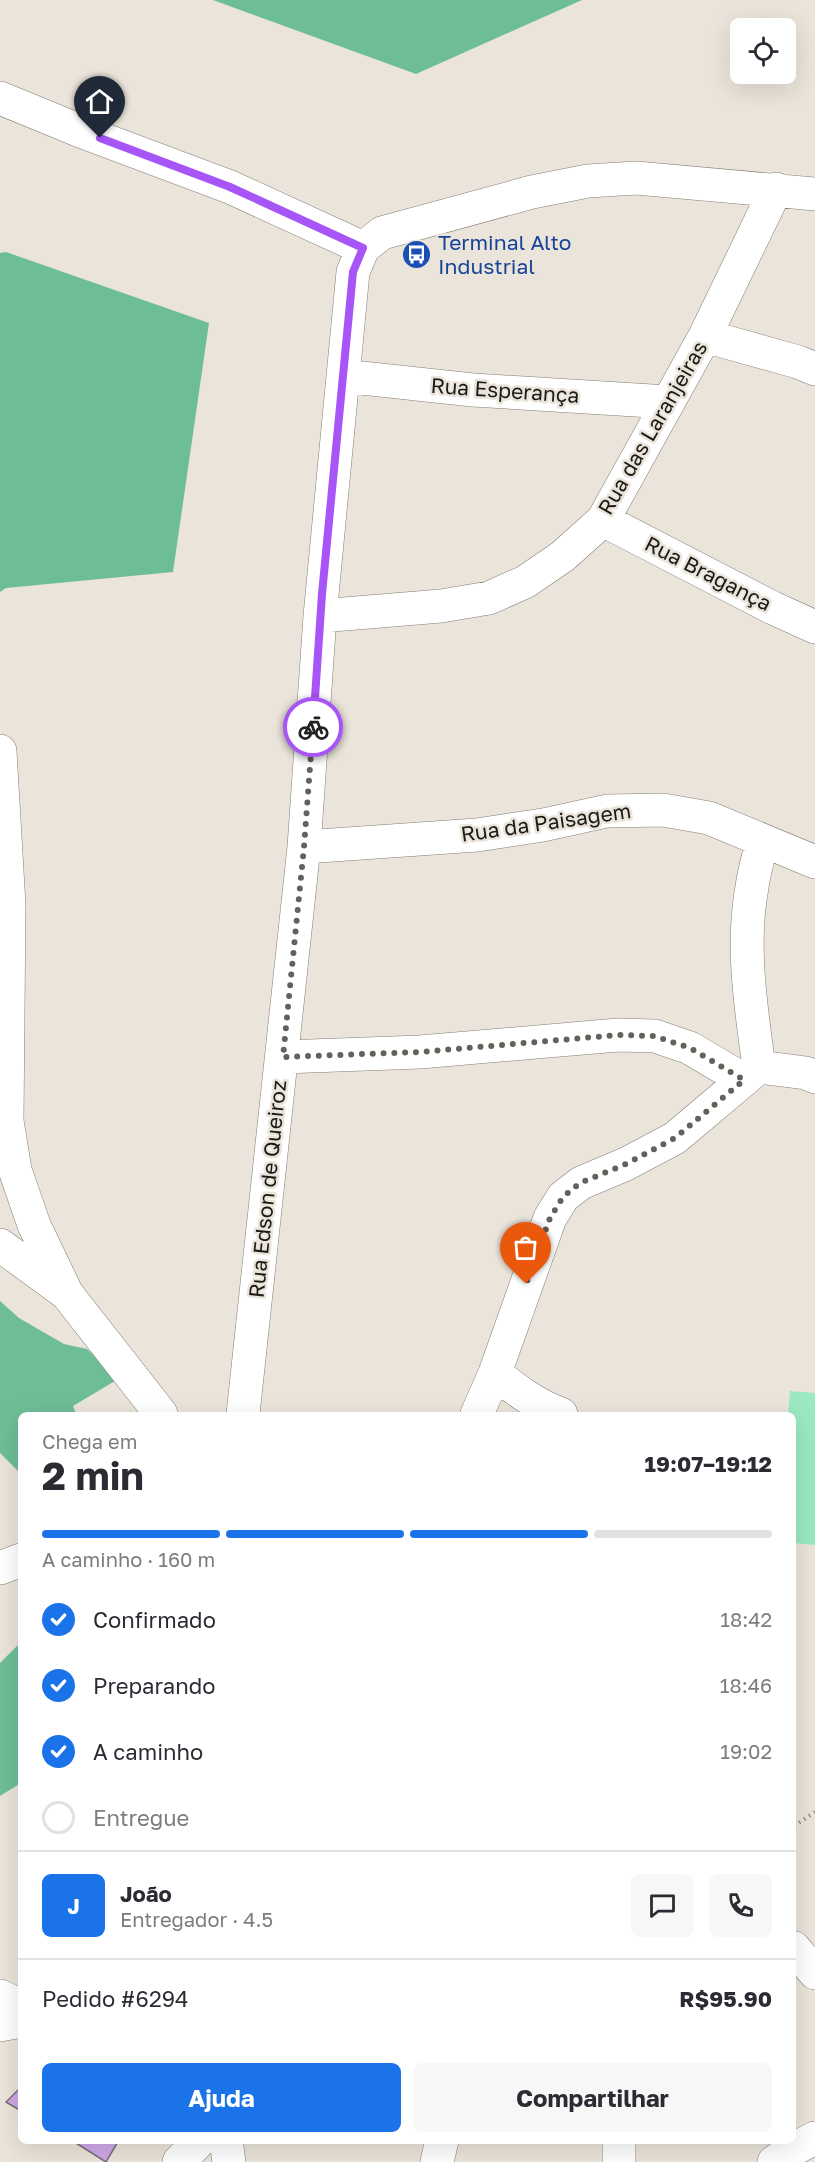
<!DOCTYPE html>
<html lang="pt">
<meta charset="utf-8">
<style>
body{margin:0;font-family:"Golos Text",sans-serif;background:#f7f7f7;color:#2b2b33;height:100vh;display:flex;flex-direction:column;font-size:22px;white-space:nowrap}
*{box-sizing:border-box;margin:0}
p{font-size:20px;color:#7c7c81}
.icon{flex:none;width:33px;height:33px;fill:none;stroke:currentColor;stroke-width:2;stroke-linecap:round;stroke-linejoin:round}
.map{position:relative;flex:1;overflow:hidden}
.side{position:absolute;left:18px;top:1412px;width:778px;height:732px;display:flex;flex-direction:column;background:#fff;border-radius:9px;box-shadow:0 6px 24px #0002}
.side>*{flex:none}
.buttons{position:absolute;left:730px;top:18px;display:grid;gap:12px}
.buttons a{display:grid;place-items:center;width:66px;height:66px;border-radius:9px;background:#fff;box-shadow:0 6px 24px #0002;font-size:30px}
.pin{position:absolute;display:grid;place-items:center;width:51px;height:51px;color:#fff;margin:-62px -26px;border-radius:50% 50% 50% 0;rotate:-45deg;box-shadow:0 0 6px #0007}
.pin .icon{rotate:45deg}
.courier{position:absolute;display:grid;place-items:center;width:60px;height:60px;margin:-30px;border:4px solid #a855f7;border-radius:50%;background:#fff;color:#222;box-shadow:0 2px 8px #0007}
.head em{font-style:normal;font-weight:700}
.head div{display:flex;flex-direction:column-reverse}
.head{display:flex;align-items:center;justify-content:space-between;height:102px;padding:0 24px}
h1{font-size:39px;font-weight:700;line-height:45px}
.bar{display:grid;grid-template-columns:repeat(4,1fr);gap:9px 6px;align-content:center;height:72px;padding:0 24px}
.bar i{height:8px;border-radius:4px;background:#e1e1e2}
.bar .selected{background:#1a73e8}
.bar p{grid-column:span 4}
.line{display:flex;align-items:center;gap:15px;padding:0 24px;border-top:2px solid #e1e1e2}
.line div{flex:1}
.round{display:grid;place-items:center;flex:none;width:63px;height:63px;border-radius:9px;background:#f7f7f7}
ol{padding:0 24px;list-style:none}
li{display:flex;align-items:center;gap:18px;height:66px}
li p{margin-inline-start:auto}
li .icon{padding:6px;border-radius:50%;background:#1a73e8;color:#fff;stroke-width:4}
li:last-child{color:#7c7c81}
li i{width:33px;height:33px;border:3px solid #e1e1e2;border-radius:50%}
.action{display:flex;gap:12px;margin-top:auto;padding:12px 24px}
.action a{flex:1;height:69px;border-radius:9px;background:#1a73e8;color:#fff;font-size:24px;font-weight:700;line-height:69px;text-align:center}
.action a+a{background:#f7f7f7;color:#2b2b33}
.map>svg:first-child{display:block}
.green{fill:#9ae9c2}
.forest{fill:#6dbe97}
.building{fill:#d0a8e8;stroke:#756f78;stroke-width:1.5}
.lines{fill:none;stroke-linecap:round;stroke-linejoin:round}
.minor-casing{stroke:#847e75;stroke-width:34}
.path{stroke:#949088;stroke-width:4;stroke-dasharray:1.5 4.5;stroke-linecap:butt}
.minor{stroke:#fff;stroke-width:33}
.done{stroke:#64615b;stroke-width:6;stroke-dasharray:0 10.8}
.route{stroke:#a855f7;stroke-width:8}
.labels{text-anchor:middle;stroke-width:5;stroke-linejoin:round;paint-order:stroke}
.transit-label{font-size:21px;fill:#164399;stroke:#eae4da;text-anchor:start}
.street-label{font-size:21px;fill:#1c1a16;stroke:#eae4da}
</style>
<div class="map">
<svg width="815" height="2162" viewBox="0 0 815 2162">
<rect width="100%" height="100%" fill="#eae4da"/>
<path class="green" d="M790 1391 815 1393V1545L794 1543V1414H788Z"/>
<path class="forest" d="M213 0H582L416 74Z
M6 252 209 323 173 572 6 588 0 592V253Z
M0 1301 19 1318 64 1344 87 1349 120 1378 73 1406 76 1414H21V1474L0 1453Z
M21 1642V1783L0 1796V1663Z"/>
<path class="building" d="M21 2087V2111L6 2102Z
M71 2140H119L106 2162Z"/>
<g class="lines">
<defs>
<path id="minor" d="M0 98 78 130 230 187 363 248
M363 248 382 233 532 192 588 181 636 178 815 194
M705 336 798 362 815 369
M343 376 473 390 668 402
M603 520 773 608 815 627
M320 616 441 606 489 598 525 582 563 556 603 520 705 336 776 189
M0 751 9 905 7 1121 15 1170 34 1225 67 1294
M304 847 477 835 543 825 607 811 663 810 709 818 815 862
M283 1057 420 1052 618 1035 655 1036 690 1048 744 1080
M759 1067C751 1008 741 946 752 887 754 871 759 856 762 841
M0 1245 67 1294 161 1414
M495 1373C516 1390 536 1405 561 1414
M243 1414 304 847 320 616 353 272 363 248
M477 1414 495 1373 550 1218 563 1197 581 1183 626 1164 675 1138 759 1067 806 1073 815 1077
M0 1568 21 1560
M794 1948 815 1973
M0 1996 21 2006
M0 2025 21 2021
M226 2140 229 2162
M179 2162 200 2140
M437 2162 442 2140
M619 2162V2140
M774 2162 790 2151 815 2138"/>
</defs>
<use href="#minor" class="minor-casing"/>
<path class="path" d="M794 1826 815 1812"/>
<use href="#minor" class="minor"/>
</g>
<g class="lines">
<path class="done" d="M313 727 304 847 283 1057 420 1052 618 1035 654 1036 690 1048 744 1080 675 1138 626 1164 580 1183 563 1197 550 1218 526 1284"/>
<path class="route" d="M100 138 230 187 363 248 353 272 322 594 313 727"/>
</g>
<defs>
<symbol id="bus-disc" viewBox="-11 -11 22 22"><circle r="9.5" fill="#1a4fb4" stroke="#eae4da"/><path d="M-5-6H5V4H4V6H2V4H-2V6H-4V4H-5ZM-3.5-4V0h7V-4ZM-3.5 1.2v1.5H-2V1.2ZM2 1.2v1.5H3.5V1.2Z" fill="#fff"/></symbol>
</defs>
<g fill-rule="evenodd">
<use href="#bus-disc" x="400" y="238" width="33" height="33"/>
</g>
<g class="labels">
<g class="transit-label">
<text x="438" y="250">Terminal Alto<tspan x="438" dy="24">Industrial</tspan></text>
</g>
<g class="street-label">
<text transform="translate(505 391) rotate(4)" y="7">Rua Esperança</text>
<text transform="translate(653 428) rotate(-60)" y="7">Rua das Laranjeiras</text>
<text transform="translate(708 574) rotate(27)" y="7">Rua Bragança</text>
<text transform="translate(546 823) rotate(-8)" y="7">Rua da Paisagem</text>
<text transform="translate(268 1189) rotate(-84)" y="7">Rua Edson de Queiroz</text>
</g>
</g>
</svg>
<div class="buttons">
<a><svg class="icon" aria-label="locate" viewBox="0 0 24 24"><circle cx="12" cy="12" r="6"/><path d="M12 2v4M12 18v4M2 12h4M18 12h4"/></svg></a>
</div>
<div class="pin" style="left:526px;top:1284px;background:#ea580c"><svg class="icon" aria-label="bag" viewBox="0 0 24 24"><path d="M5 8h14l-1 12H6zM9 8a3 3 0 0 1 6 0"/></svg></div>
<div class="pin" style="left:100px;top:138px;background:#1f2937"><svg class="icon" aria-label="home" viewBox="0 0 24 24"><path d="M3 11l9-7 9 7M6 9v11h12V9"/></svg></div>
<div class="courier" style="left:313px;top:727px"><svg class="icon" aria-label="bike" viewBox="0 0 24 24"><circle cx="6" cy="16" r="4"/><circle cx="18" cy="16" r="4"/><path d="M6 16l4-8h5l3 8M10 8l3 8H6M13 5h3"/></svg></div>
<section class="side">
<div class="head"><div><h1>2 min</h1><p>Chega em</p></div><em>19:07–19:12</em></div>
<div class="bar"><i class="selected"></i><i class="selected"></i><i class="selected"></i><i></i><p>A caminho · 160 m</p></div>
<ol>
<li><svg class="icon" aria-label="check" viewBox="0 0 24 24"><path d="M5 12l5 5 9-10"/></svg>Confirmado<p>18:42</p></li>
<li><svg class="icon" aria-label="check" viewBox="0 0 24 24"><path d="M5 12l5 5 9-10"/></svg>Preparando<p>18:46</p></li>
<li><svg class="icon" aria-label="check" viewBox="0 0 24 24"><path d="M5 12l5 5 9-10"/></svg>A caminho<p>19:02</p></li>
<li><i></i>Entregue</li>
</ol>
<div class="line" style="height:108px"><b class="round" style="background:#1a73e8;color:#fff">J</b><div><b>João</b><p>Entregador · 4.5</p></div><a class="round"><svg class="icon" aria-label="chat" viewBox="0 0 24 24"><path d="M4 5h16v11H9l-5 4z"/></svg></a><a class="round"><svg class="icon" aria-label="phone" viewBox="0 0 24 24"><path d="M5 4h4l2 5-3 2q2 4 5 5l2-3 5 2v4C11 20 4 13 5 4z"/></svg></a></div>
<div class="line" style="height:78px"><div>Pedido #6294</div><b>R$95.90</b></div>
<div class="action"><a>Ajuda</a><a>Compartilhar</a></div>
</section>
</div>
